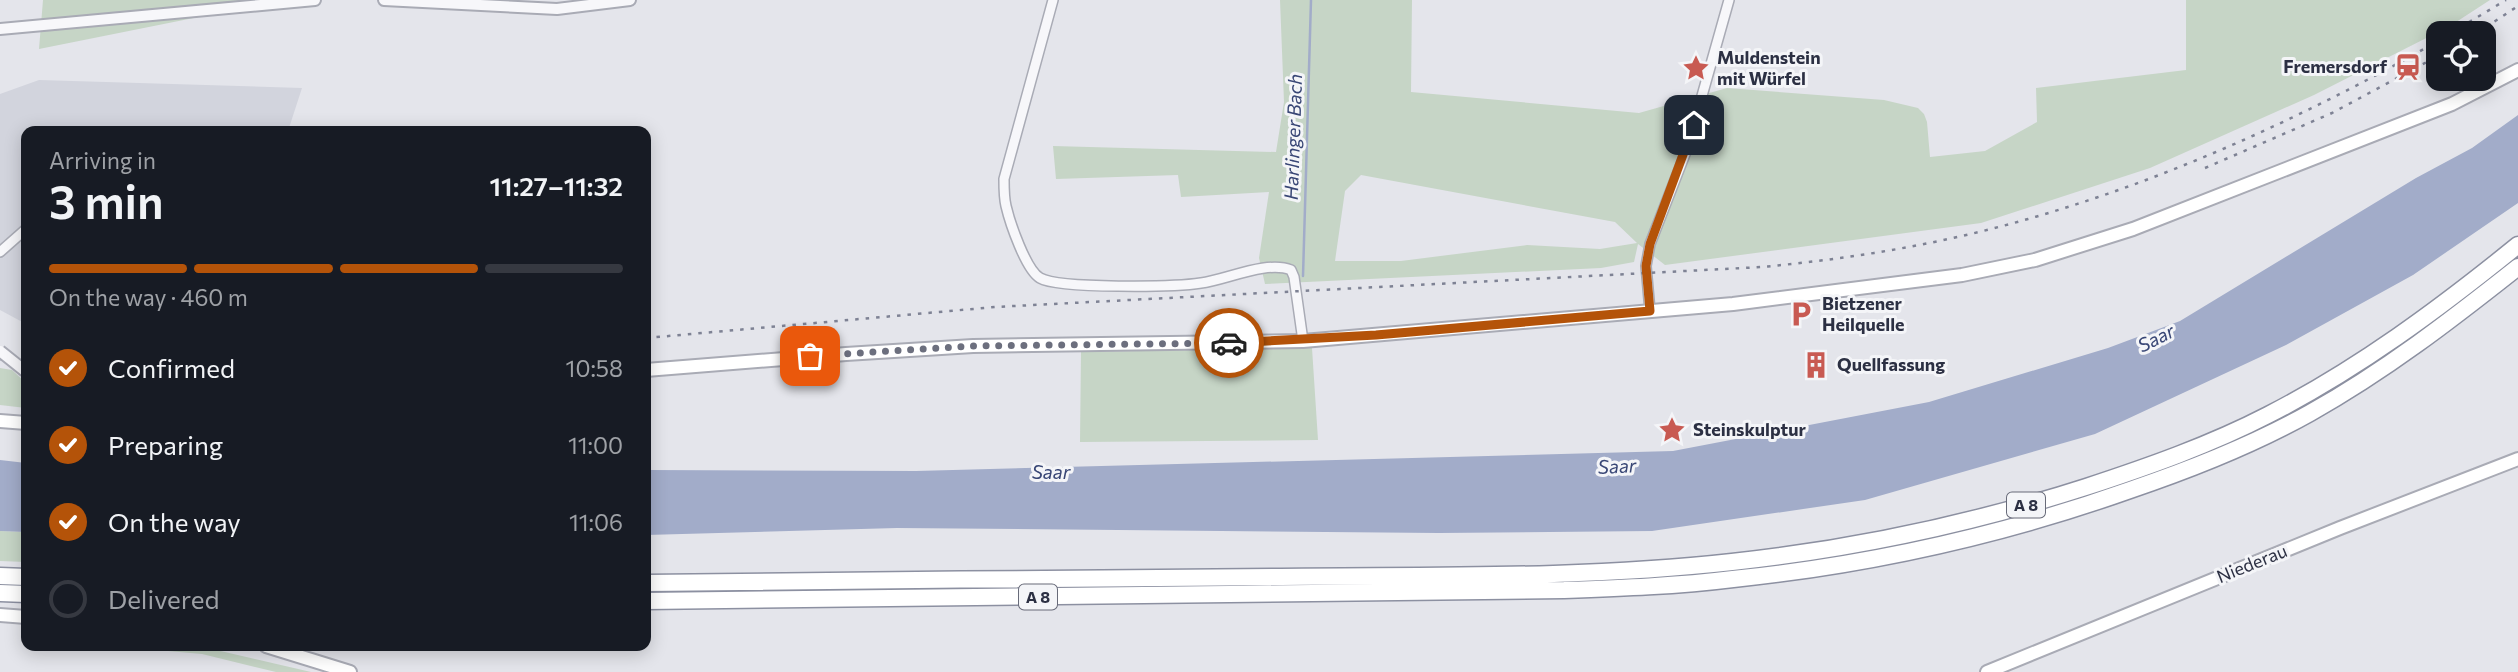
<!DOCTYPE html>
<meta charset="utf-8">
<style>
body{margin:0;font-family:Commissioner,sans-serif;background:#20242c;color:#f1f3f6;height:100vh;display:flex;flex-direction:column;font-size:26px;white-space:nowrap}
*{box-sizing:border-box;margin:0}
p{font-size:23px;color:#9ea1a6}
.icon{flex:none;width:38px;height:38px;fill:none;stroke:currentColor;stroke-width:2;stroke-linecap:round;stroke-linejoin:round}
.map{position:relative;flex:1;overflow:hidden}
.drawer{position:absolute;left:21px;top:126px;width:630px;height:525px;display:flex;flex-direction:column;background:#171b24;border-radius:14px;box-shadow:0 4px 18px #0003}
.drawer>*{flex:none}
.tools{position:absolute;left:2426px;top:21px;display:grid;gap:14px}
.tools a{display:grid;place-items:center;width:70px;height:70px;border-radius:14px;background:#171b24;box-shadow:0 4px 18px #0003;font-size:35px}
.pin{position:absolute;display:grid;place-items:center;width:60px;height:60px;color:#fff;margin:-30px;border-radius:14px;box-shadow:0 4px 10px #0006}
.courier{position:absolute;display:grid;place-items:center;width:70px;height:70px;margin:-35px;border:5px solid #b45309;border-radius:50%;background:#fff;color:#222;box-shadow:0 2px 9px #0007}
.overview em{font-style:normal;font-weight:600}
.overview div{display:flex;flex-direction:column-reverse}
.overview{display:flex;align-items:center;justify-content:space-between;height:119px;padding:0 28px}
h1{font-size:46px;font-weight:600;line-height:52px}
.bar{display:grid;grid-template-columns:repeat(4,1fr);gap:10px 7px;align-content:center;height:84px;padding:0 28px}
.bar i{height:9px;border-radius:5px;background:#363941}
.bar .current{background:#b45309}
.bar p{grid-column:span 4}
ol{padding:0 28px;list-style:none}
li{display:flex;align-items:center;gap:21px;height:77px}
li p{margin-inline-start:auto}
li .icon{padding:7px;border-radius:50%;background:#b45309;color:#fff;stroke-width:4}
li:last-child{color:#9ea1a6}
li i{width:38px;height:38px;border:4px solid #363941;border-radius:50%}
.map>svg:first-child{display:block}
.built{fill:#d2d4dd}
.green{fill:#c6d5c6;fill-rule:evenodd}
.water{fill:#a2acc9}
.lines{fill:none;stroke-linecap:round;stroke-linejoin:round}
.stream{stroke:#a2acc9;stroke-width:2.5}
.minor-casing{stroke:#a9abb5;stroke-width:12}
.tertiary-casing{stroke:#a9abb5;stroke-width:14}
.secondary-casing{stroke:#a9abb5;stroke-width:16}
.motorway-casing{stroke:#8c90a1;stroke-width:19}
.minor{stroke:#f7f7fa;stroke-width:9}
.tertiary{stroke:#f7f7fa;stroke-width:10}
.secondary{stroke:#fff;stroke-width:12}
.motorway{stroke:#fff;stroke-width:16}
.rail{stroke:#7e8294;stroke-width:2.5;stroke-dasharray:3.5 7;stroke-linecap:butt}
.tertiary-bridge-casing{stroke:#a9abb5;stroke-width:14;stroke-linecap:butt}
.tertiary-bridge{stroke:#f7f7fa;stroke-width:10}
.done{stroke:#6c6f7e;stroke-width:7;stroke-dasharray:0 12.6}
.route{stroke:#b45309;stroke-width:9}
.labels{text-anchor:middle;stroke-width:6;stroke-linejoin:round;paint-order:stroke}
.shield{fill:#f4f5f8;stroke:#686b79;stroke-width:2}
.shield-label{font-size:16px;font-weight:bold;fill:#2c3043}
.poi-label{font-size:18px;font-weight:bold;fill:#2c3043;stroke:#f4f5f8;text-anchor:start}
.street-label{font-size:18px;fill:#2c3043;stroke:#f4f5f8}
.water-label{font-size:19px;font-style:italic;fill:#384675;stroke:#f4f5f8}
</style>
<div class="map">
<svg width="2518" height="672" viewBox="0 0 2518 672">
<rect width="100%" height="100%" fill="#e4e5eb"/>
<path class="built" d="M39 80 302 88 288 131H26V324L0 310V94Z"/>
<path class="green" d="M43 0H284L39 49Z
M1280 0H1412L1411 92 1639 113 1727 88 1884 100 1918 108 1924 114 1927 122 1930 157 1985 151 2037 122 2036 88 2186 70V0H2490L2450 26 2314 95 2150 168 1981 223 1665 265 1638 244 1634 262 1601 268 1265 284 1259 258 1269 192 1181 197 1178 175 1056 179 1053 146 1276 152 1284 102ZM1361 175 1615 222 1637 243 1600 249 1527 245 1401 261H1335L1345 191Z
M1312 348 1318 440 1080 442 1081 352Z
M0 368 12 370 26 383V408L0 405Z
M0 531 26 532V562L0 561Z
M112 646H199L311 672H276L202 654Z"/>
<path class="water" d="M2518 115V203L2413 275 2286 345 2095 434 1865 500 1652 531 1439 533 897 528 646 535V470L916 471 1673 451 1929 402 2108 348 2180 321 2416 178 2472 148Z
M0 460 26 463V532L0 531Z"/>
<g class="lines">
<path class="stream" d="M1303 276 1311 0"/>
<defs>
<path id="minor" d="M1053 0 1004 179C1004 188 1004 198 1006 206 1010 223 1026 270 1040 278 1059 289 1176 287 1201 283 1226 280 1267 260 1291 270L1294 277 1303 341
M0 252 26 229
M1650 311 1646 266 1650 244 1687 149 1729 0"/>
<path id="tertiary" d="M384 0 557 9 630 0
M0 29 315 0"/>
<path id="secondary" d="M646 370 846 354 973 346 1303 341 1733 304 1962 275 2035 260 2133 229 2452 104 2518 70
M0 421 26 423
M0 615 26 617
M266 646 350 672
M1987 672 2340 528 2518 459"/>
<path id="motorway" d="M0 576 26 577
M646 583C855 581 1063 578 1272 577 1425 575 1580 579 1732 562 1852 549 1971 524 2086 487 2147 467 2210 445 2268 415 2358 369 2439 309 2518 245
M0 593 26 594
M646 601 1564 590C1621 588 1677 586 1733 579 1868 565 2003 535 2130 490 2192 469 2253 445 2310 413 2385 371 2451 320 2518 267"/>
</defs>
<use href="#minor" class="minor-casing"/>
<use href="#tertiary" class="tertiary-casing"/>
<use href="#secondary" class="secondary-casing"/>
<use href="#motorway" class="motorway-casing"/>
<use href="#minor" class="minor"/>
<use href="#tertiary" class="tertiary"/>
<use href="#secondary" class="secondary"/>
<use href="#motorway" class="motorway"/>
<path class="rail" d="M2451 33 2506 0
M2477 33 2518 6
M2205 168 2332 113 2438 56
M646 338 995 307 1762 267C1836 260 1910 249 1983 231 2143 191 2294 123 2438 41
M0 359 26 363"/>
<defs>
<path id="tertiary-bridge" d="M0 351 25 371"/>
</defs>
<use href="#tertiary-bridge" class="tertiary-bridge-casing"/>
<use href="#tertiary-bridge" class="tertiary-bridge"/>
</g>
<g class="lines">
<path class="done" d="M810 356 972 346 1229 343"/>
<path class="route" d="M1229 343 1376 335 1650 311 1646 266 1650 244 1694 125"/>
</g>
<defs>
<symbol id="station-bare" viewBox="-9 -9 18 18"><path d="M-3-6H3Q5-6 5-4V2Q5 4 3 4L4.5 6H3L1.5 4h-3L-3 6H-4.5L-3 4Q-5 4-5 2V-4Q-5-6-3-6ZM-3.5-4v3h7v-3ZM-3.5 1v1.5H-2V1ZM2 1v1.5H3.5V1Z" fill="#c85a52" stroke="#f4f5f8" stroke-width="2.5" paint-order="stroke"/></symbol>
<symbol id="sight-bare" viewBox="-9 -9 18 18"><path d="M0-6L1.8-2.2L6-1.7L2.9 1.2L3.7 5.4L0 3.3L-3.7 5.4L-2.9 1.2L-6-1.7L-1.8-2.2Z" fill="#c85a52" stroke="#f4f5f8" stroke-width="2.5" paint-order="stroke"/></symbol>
<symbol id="parking-bare" viewBox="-9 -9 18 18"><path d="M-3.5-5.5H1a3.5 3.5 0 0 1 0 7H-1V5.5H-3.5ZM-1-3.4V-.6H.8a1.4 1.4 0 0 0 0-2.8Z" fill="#c85a52" stroke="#f4f5f8" stroke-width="2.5" paint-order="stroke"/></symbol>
<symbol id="building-bare" viewBox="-9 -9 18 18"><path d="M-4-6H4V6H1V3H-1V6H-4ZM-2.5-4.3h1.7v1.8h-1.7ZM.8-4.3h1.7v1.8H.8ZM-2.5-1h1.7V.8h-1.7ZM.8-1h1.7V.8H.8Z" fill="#c85a52" stroke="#f4f5f8" stroke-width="2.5" paint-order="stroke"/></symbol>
</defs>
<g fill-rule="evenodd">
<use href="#station-bare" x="2389" y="48" width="38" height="38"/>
<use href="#sight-bare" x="1677" y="49" width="38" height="38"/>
<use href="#parking-bare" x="1782" y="295" width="38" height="38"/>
<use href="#building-bare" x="1797" y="346" width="38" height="38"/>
<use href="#sight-bare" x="1653" y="411" width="38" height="38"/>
</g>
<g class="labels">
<g class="shield">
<rect x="2007" y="492.5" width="38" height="25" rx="5"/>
<rect x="1019" y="584.5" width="38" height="25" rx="5"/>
</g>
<g class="shield-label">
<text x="2026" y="511">A 8</text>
<text x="1038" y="603">A 8</text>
</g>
<g class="poi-label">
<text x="1717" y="64">Muldenstein<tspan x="1717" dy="21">mit Würfel</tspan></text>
<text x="2387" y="73" text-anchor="end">Fremersdorf</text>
<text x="1822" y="310">Bietzener<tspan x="1822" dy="21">Heilquelle</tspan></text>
<text x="1837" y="371">Quellfassung</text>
<text x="1693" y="436">Steinskulptur</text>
</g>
<g class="street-label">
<text transform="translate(2252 564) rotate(-22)" y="6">Niederau</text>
</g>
<g class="water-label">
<text transform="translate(1293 137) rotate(-88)" y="7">Harlinger Bach</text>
<text transform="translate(2156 338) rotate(-27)" y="7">Saar</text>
<text transform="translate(1617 466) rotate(-3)" y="7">Saar</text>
<text x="1051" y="479">Saar</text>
</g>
</g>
</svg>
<div class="tools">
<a><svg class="icon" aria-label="locate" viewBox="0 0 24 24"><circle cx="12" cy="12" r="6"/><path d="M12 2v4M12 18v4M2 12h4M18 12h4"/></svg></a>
</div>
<div class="pin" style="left:810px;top:356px;background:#ea580c"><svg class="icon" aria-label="bag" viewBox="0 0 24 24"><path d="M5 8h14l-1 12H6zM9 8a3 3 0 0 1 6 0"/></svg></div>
<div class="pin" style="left:1694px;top:125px;background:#1f2937"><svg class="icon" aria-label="home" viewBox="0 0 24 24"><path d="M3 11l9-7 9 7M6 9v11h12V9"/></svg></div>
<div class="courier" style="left:1229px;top:343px"><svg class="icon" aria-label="car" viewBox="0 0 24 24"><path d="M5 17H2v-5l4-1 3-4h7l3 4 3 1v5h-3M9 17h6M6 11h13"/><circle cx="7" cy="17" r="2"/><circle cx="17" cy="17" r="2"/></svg></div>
<section class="drawer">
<div class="overview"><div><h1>3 min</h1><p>Arriving in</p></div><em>11:27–11:32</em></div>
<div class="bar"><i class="current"></i><i class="current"></i><i class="current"></i><i></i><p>On the way · 460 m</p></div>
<ol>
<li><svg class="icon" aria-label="check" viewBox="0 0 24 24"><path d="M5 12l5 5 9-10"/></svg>Confirmed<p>10:58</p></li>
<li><svg class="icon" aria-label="check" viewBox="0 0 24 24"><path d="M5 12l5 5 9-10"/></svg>Preparing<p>11:00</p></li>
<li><svg class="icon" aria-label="check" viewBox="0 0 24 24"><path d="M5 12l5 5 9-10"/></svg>On the way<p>11:06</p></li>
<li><i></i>Delivered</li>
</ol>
</section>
</div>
